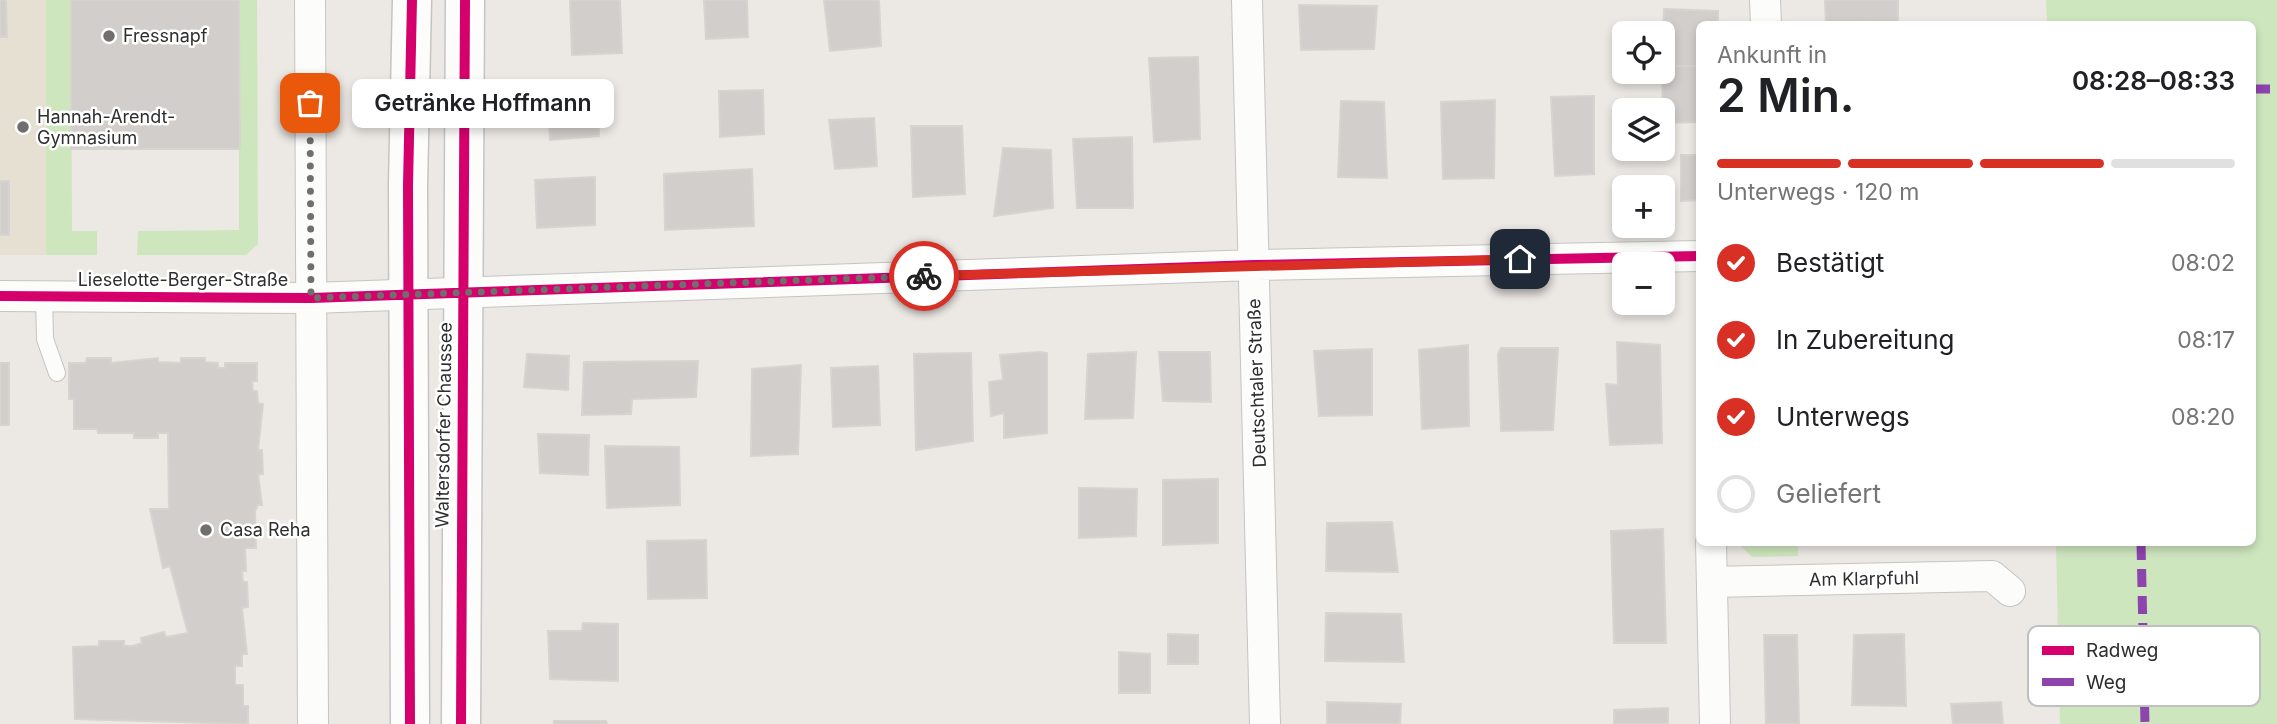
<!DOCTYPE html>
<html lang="de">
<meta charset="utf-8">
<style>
body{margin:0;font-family:Inter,sans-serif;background:#f6f6f6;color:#202124;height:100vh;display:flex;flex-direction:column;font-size:26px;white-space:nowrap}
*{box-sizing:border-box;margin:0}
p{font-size:23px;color:#757577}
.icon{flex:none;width:38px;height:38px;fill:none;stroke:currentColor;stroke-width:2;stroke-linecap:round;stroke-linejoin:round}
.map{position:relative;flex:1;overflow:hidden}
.drawer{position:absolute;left:1696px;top:21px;width:560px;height:525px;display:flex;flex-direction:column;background:#fff;border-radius:10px;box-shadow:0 4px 10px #0003}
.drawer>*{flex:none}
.controls{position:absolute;left:1612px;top:21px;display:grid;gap:14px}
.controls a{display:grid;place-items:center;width:63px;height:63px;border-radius:10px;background:#fff;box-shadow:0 4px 10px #0003;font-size:35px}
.pin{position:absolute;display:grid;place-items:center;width:60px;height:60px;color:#fff;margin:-30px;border-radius:14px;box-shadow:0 4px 10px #0006}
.courier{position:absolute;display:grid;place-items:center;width:70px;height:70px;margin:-35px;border:5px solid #d93025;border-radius:50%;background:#fff;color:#222;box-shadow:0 2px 9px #0007}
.bubble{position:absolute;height:49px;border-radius:10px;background:#fff;box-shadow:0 4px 10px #0003;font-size:23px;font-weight:600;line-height:49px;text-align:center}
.headline em{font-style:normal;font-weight:600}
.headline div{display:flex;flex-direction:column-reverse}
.headline{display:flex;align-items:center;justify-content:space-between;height:119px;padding:0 21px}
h1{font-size:46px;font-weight:600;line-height:52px}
.bar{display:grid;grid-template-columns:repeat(4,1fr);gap:10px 7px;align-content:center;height:84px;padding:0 21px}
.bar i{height:9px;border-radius:5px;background:#e0e0e0}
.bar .active{background:#d93025}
.bar p{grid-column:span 4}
ol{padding:0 21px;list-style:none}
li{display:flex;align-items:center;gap:21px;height:77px}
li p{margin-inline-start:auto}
li .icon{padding:7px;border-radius:50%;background:#d93025;color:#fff;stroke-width:4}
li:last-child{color:#757577}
li i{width:38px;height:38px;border:4px solid #e0e0e0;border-radius:50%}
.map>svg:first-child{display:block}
.education{fill:#e6e0d3}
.green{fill:#cee6be}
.building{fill:#d1cecb;stroke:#d7d4d0;stroke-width:2}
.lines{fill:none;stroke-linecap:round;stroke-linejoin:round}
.lane-casing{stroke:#c5c4c5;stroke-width:18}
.street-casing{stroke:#c5c4c5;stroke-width:32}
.secondary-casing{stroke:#c5c4c5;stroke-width:41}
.lane{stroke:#fcfcfb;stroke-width:16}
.street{stroke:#fcfcfb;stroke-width:30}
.secondary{stroke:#fcfcfb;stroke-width:38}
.quiet{stroke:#8e44ad;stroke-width:9;stroke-dasharray:18 9;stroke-linecap:butt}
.cycleway-casing{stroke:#fff;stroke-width:15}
.cycleway{stroke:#d6006c;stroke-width:10}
.done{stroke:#706f6e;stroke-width:7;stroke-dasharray:0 12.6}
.route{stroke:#d93025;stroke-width:9}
.poi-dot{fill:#706f6e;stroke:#fff;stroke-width:2.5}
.labels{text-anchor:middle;stroke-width:5;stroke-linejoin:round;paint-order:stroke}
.poi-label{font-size:18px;fill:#2e2e2e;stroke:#fff;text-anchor:start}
.street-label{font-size:18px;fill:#2e2e2e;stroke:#fff}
.key{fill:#fff;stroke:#c0c0c0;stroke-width:2}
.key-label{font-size:19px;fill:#2e2e2e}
</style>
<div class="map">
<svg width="2277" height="724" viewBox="0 0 2277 724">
<rect width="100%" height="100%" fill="#ece8e4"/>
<path class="education" d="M0 0H46V255H0Z"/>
<path class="green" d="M46 0H71L72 231H97V255H46Z
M239 0H257L258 244 246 255H137L138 231 239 230Z
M2046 0H2277V724H2060L2056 543 2252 542V24H2047Z
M1738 543H1798V556L1752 557Z"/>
<path class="building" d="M0 0H6L7 37H0Z
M71 0H239L240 149H71Z
M570 0H620L622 53 572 55Z
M704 0H747L748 37 706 39Z
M824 0H879L881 46 830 51Z
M1825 0H1898V24H1868V21L1826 24Z
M1299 5 1377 6 1374 49 1301 50Z
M1664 9 1718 11V24H1699V66H1662Z
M1198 57 1200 139 1154 142 1149 58Z
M1662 66H1699V122L1663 123Z
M547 89H599V136L550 140Z
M763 90 764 134 720 137 719 91Z
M1594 96V174L1555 176 1551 97Z
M1495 100 1494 178 1443 179 1441 102Z
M1341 101 1384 102 1387 178 1338 177Z
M874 118 877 166 835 169 829 120Z
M911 126H962L965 194 913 197Z
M1132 137 1133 208H1077L1073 139Z
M1003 148 1051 150 1053 208 994 216Z
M1681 155H1699V200L1681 201Z
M752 169 754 226 665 230 664 174Z
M595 177V225L537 228 535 180Z
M0 181H9V235H0Z
M1617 342 1660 345 1662 443 1610 445 1606 384 1618 385Z
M1468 345 1469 426 1422 429 1419 350Z
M1501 348H1558L1553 430 1501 431 1498 354Z
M1372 349V415L1319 416 1314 351Z
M1040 352 1047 353V433L1004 438V413L991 416 989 382 1003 380 1000 355Z
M1136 352 1133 418 1085 419 1088 354Z
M1159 352H1210L1211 402 1163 401Z
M971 353 973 441 916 450 914 354Z
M527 354 569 356 568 390 524 387Z
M87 358H111V363L158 358V362L181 363V358H205V362L218 363V368H225V363H257V381H252L253 391H257L258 403 263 404 258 450H262L263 474H258L262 505H258L255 511 256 548H245L246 571H242L243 582H247L248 607 242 608 247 654H242V666H235V685H243V706H248V724L75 719 73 647 99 646V641H124V646H133L142 643 141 638 164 632 166 637 188 633 170 566 163 568 150 509H169L168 433H158V438H134V433H98L97 429H74V399H69V363H86Z
M698 361 696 397 632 399 631 414 582 415 584 362Z
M0 363H9V425H0Z
M801 365 798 454 751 456 752 369Z
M878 366 880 425 833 427 831 368Z
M538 434 589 435 588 475 540 473Z
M605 446 679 447 680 505 607 508Z
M1218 479V543L1163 545V480Z
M1079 488 1137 489 1136 536 1079 538Z
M1392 522 1398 572 1326 571 1327 523Z
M1663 529 1666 643H1614L1611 531Z
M706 540 707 598 648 599 647 541Z
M1326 613 1401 614 1404 662 1325 661Z
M583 623 618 624V681L550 679 548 631H582Z
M1168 634 1198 635V664H1168Z
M1904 634 1906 706 1852 705 1854 635Z
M1764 635H1797L1799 724H1766Z
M1119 652 1150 654V693H1119Z
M1327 702 1401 704 1400 724H1327Z
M2001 702 2003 724H1953L1951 704Z
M1668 708V724H1614V710Z
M554 721H606L607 724H554Z"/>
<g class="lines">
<defs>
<path id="lane" d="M44 296 45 339 57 373"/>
<path id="street" d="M310 0 313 724
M1247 0 1265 724
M1765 0 1766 24
M0 296 311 298 1254 265 1699 256
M1711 542 1715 724
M1712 582 1992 576 2010 591"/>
<path id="secondary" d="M410 724 408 185 412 0
M461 724 465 0"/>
</defs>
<use href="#lane" class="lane-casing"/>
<use href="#street" class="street-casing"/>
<use href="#secondary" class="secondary-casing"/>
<use href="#lane" class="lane"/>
<use href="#street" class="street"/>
<use href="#secondary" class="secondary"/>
<path class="quiet" d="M2252 89H2277
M2141 542 2145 724"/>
<defs>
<path id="cycleway" d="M0 296 311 298 1254 265 1699 256
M410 724 408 185 412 0
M461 724 465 0"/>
</defs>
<use href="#cycleway" class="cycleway-casing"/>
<use href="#cycleway" class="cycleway"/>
</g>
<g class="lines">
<path class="done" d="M310 103 311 298 924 276"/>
<path class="route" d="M924 276 1520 259"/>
</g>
<g class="poi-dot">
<circle cx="109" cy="36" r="7"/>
<circle cx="23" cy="127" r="7"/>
<circle cx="206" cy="530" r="7"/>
</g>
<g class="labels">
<g class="poi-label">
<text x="123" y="42">Fressnapf</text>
<text x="37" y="123">Hannah-Arendt-<tspan x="37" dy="21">Gymnasium</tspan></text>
<text x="220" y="536">Casa Reha</text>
</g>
<g class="street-label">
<text x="183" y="286">Lieselotte-Berger-Straße</text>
<text transform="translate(1257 383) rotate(-92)" y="6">Deutschtaler Straße</text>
<text transform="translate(444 425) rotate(-89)" y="6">Waltersdorfer Chaussee</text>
<text transform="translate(1864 579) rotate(-1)" y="6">Am Klarpfuhl</text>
</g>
</g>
<rect x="2028" y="626" width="232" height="80" rx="10" class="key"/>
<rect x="2042" y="646" width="32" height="9" fill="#d6006c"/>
<rect x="2042" y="678" width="32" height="8" fill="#8e44ad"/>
<g class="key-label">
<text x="2086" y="657">Radweg</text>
<text x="2086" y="689">Weg</text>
</g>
</svg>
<div class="controls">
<a><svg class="icon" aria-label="locate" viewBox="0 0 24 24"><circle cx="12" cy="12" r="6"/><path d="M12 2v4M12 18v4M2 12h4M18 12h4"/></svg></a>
<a><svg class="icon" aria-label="layers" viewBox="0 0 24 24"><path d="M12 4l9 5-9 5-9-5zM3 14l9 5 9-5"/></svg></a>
<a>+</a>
<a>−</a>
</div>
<div class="pin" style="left:310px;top:103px;background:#ea580c"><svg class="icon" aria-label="bag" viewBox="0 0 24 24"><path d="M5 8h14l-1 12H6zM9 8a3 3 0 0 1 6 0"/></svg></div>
<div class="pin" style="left:1520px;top:259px;background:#1f2937"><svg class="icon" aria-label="home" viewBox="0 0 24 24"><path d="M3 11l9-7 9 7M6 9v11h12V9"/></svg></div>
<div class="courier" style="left:924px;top:276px"><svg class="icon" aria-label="bike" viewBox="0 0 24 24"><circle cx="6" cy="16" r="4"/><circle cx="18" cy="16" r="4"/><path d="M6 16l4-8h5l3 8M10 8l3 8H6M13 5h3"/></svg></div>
<div class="bubble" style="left:352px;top:79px;width:262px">Getränke Hoffmann</div>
<section class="drawer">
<div class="headline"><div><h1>2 Min.</h1><p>Ankunft in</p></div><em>08:28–08:33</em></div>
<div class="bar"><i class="active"></i><i class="active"></i><i class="active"></i><i></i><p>Unterwegs · 120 m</p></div>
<ol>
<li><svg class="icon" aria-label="check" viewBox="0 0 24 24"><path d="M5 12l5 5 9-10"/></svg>Bestätigt<p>08:02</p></li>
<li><svg class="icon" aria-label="check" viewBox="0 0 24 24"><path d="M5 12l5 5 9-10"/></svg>In Zubereitung<p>08:17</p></li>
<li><svg class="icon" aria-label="check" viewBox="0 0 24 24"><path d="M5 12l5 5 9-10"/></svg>Unterwegs<p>08:20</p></li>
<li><i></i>Geliefert</li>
</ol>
</section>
</div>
